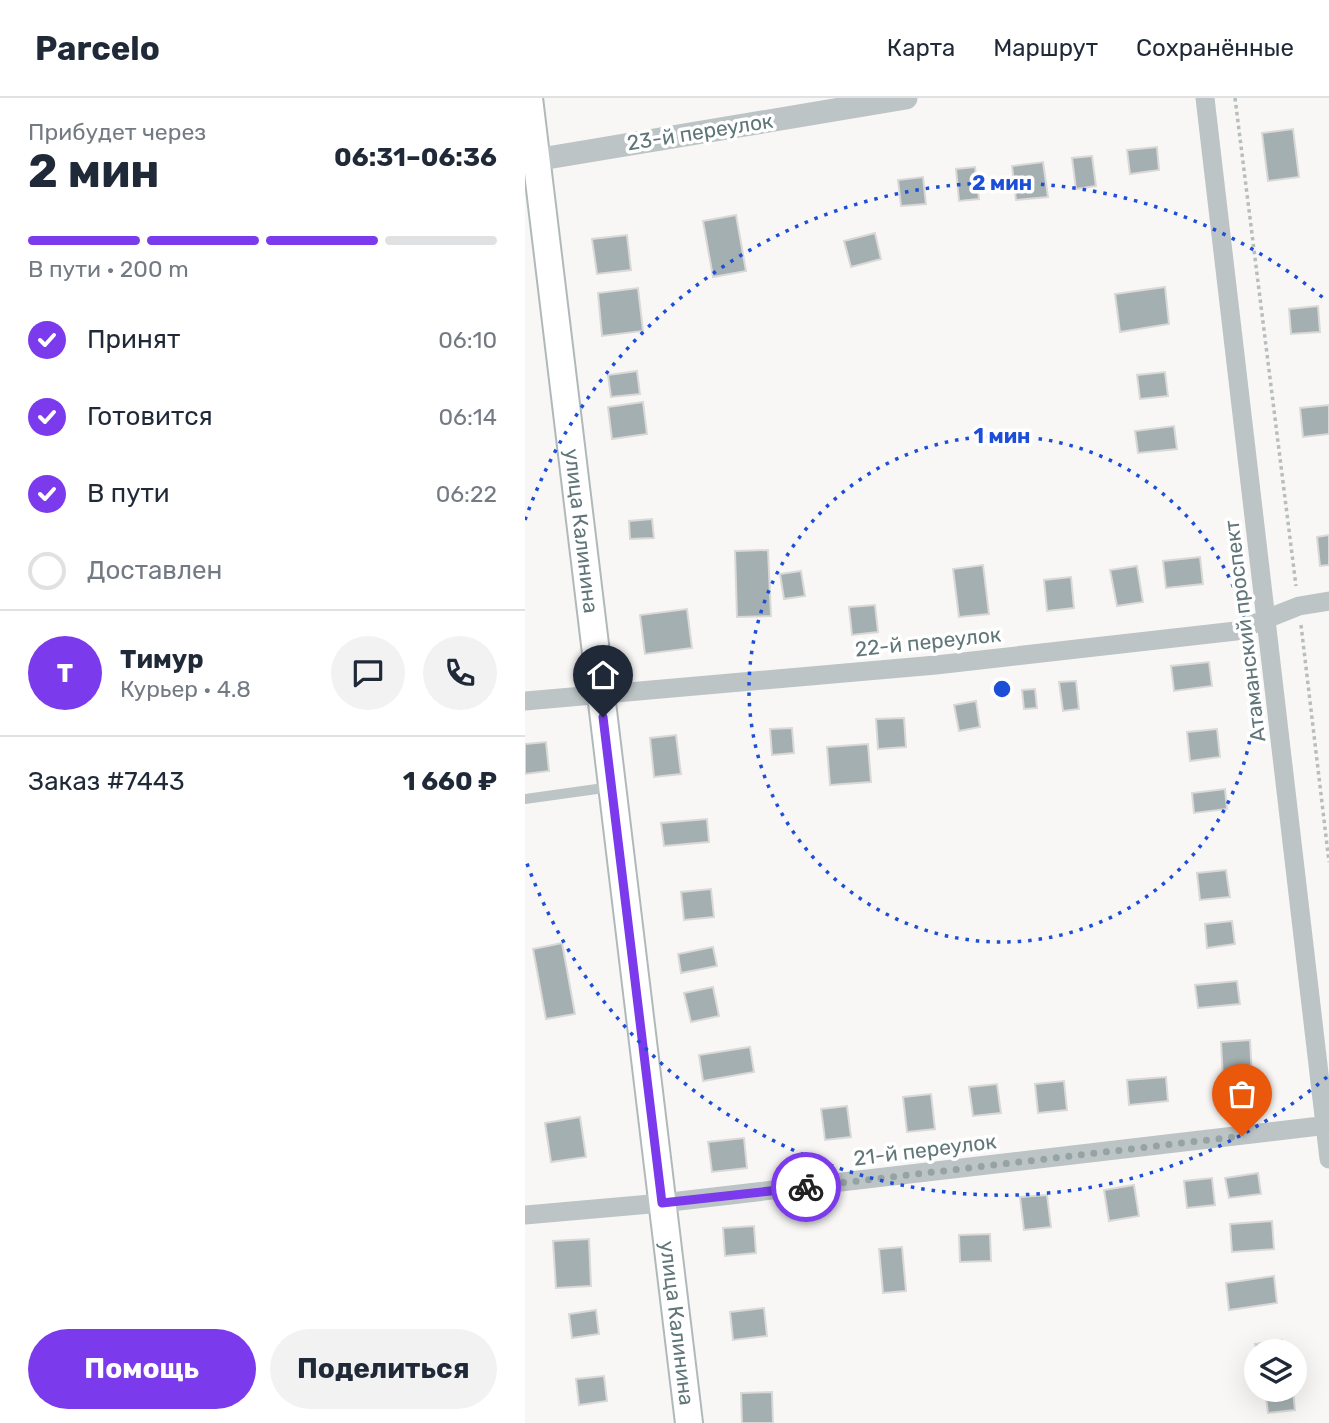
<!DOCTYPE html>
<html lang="ru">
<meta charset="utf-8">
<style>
body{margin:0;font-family:Rubik,sans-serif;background:#f2f2f3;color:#1f2937;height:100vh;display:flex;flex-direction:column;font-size:26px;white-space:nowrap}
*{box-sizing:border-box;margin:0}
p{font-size:23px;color:#747a83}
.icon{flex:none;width:38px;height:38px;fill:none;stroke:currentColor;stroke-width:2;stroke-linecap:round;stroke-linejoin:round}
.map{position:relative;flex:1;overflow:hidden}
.details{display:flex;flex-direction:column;background:#fff;width:525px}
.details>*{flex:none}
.controls{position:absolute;left:719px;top:1241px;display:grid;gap:14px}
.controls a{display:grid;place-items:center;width:63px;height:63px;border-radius:50%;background:#fff;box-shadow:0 7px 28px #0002;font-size:35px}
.pin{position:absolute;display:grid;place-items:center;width:60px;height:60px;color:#fff;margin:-72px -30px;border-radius:50% 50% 50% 0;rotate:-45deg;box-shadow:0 0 7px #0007}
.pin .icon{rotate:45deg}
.courier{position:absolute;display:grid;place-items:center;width:70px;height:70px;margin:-35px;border:5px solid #7c3aed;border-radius:50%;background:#fff;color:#222;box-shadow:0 2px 9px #0007}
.summary em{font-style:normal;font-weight:700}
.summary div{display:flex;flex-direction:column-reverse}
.summary{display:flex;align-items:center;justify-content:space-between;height:119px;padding:0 28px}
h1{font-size:46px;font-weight:700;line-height:52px}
.bar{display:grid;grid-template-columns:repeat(4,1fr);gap:10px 7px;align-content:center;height:84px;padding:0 28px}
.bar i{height:9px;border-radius:5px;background:#e0e1e3}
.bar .selected{background:#7c3aed}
.bar p{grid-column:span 4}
.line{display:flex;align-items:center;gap:18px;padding:0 28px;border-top:2px solid #e0e1e3}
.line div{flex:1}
.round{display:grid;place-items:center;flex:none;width:74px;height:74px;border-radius:37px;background:#f2f2f3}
ol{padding:0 28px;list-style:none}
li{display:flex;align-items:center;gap:21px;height:77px}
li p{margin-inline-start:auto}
li .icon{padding:7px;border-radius:50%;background:#7c3aed;color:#fff;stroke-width:4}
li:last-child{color:#747a83}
li i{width:38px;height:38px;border:4px solid #e0e1e3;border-radius:50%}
.primary-button{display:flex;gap:14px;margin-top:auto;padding:14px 28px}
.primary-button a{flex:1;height:80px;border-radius:42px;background:#7c3aed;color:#fff;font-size:28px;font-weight:700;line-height:80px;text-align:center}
.primary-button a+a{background:#f2f2f3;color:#1f2937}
header{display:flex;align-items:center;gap:42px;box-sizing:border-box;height:98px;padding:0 35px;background:#fff;border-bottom:2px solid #e0e1e3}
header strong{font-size:33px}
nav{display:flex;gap:38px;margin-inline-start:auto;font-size:24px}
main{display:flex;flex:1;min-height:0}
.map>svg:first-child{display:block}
.building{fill:#a3afb0;stroke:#dad9d8;stroke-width:2}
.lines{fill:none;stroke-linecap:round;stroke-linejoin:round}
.secondary-casing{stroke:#b0b9ba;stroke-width:30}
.path{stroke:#b8bdbe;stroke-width:3.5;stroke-dasharray:3.5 3.5;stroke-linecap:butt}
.service{stroke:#bdc4c5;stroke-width:10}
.minor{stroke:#bdc4c5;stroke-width:19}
.tertiary{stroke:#bdc4c5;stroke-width:23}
.secondary{stroke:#fff;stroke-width:26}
.done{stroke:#96a3a4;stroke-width:7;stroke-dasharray:0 12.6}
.route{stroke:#7c3aed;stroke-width:9}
.ring{fill:none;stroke:#1d4ed8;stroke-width:3.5;stroke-dasharray:3.5 7}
.labels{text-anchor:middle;stroke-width:7;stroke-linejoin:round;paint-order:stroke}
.street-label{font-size:21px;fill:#617678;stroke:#fff}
.centre{fill:#1d4ed8;stroke:#fff;stroke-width:3.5}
.ring-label{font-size:21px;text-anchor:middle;font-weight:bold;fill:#1d4ed8;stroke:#fff;stroke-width:7;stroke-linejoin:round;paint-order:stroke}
</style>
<header>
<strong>Parcelo</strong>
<nav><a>Карта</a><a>Маршрут</a><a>Сохранённые</a></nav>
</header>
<main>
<section class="details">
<div class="summary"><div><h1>2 мин</h1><p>Прибудет через</p></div><em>06:31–06:36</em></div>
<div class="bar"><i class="selected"></i><i class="selected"></i><i class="selected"></i><i></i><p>В пути · 200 m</p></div>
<ol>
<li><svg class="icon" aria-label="check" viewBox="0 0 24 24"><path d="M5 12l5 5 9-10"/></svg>Принят<p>06:10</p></li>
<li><svg class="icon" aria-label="check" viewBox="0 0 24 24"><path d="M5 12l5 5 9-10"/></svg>Готовится<p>06:14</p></li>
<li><svg class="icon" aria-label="check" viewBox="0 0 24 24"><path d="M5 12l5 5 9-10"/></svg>В пути<p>06:22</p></li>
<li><i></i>Доставлен</li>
</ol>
<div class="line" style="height:126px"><b class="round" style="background:#7c3aed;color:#fff">Т</b><div><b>Тимур</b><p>Курьер · 4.8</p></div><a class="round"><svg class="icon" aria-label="chat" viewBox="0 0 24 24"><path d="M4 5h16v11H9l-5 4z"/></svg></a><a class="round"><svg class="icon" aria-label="phone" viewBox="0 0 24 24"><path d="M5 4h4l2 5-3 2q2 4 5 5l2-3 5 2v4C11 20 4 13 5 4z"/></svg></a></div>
<div class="line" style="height:91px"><div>Заказ #7443</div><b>1 660 ₽</b></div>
<div class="primary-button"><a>Помощь</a><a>Поделиться</a></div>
</section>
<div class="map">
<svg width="804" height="1325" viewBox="0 0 804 1325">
<rect width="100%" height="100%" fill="#f8f7f6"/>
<path class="building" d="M768 31 774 79 743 83 737 35Z
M632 49 634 72 605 76 602 52Z
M567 58 571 88 551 91 547 60Z
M518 64 523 99 491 102 487 68Z
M450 69 454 101 434 103 431 71Z
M398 79 401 106 376 108 373 82Z
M211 117 221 173 188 179 178 123Z
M350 135 356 161 326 169 319 143Z
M102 137 106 172 72 176 67 141Z
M640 189 644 226 595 234 590 196Z
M113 190 118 233 77 238 73 195Z
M793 208 795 234 766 236 764 211Z
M112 273 115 296 86 299 83 277Z
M640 274 643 298 615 301 612 277Z
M118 304 122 336 87 341 83 309Z
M804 307V336L778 339 775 310Z
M649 328 652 351 613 355 610 333Z
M127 421 129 440 105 441 104 423Z
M804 437V467L795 468 792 439Z
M243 452 246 518 212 519 210 453Z
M675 459 678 486 641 490 638 463Z
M458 467 464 516 434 519 428 471Z
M612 468 618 504 592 508 585 472Z
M276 473 280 498 259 501 255 476Z
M546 479 549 510 522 513 519 482Z
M350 507 353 534 327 537 324 509Z
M162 511 167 550 120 556 115 517Z
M684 564 687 588 649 593 646 568Z
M551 583 554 611 538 613 534 584Z
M510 591 512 610 499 611 497 592Z
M451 603 455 629 434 633 429 607Z
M379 620 381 649 353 651 351 621Z
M267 630 269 655 247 657 245 631Z
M692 631 695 659 665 663 662 634Z
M151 637 156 676 129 679 125 640Z
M21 644 24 673 0 676V646Z
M343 646 346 684 305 687 302 649Z
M700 691 702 711 669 715 667 695Z
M182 721 184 744 139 748 136 725Z
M701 772 705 799 675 802 672 775Z
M186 791 189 819 159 822 156 794Z
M707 823 710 846 682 850 680 826Z
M37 845 50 916 21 921 8 851Z
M188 849 192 868 156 875 153 856Z
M712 883 715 906 673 910 670 887Z
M188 889 194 918 166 924 159 895Z
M725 942 728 997 699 999 696 944Z
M225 949 229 974 178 983 174 957Z
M641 979 643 1003 604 1007 602 982Z
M539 983 542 1012 513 1015 510 986Z
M472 986 476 1015 448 1018 444 989Z
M406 996 410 1031 382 1034 378 999Z
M322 1008 326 1039 300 1042 296 1011Z
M55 1019 61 1059 26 1064 20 1025Z
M219 1040 222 1070 187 1074 183 1044Z
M733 1075 736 1096 704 1100 700 1080Z
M687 1080 690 1107 662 1110 659 1083Z
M609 1087 614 1118 584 1123 579 1092Z
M522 1097 526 1129 499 1132 495 1099Z
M747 1123 749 1151 707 1154 705 1126Z
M229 1128 231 1155 200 1158 198 1130Z
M465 1136 466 1163 435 1164 434 1137Z
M64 1141 66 1188 31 1190 28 1143Z
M377 1149 381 1193 358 1195 354 1151Z
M749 1178 752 1205 704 1212 701 1185Z
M239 1210 242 1238 208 1242 205 1214Z
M71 1212 74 1236 47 1240 44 1216Z
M757 1242 759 1253 732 1254 730 1246Z
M79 1278 82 1303 54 1307 51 1281Z
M740 1292H768L770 1312 743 1315Z
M247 1294 248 1325H217L216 1295Z"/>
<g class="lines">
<defs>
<g id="secondary">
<path id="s1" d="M4 0 164 1325"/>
</g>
</defs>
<use href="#secondary" class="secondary-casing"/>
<path class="path" d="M710 0 771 488
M776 527 804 764"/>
<path class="service" d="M0 701 86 689"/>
<path class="minor" d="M680 0 804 1061
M0 603 411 567 711 533 774 508 804 503
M0 1117 137 1105 804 1027"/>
<path class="tertiary" d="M10 62 381 0"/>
<use href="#secondary" class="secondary"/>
</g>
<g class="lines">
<path class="done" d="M281 1089 717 1038"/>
<path class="route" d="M78 619 137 1105 281 1089"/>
</g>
<g class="ring">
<circle cx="477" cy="591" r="253"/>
<path d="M802 979A506 506 0 0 1 0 760M0 422A506 506 0 0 1 802 203"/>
</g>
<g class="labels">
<g class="street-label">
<text transform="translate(175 34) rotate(-9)" y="7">23-й переулок</text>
<text dy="7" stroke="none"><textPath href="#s1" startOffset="436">улица Калинина</textPath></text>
<text transform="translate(720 533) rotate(-97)" y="7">Атаманский проспект</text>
<text transform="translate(403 544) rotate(-6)" y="7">22-й переулок</text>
<text transform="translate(400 1052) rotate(-7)" y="7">21-й переулок</text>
<text dy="7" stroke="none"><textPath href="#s1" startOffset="1234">улица Калинина</textPath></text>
</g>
</g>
<circle cx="477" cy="591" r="10" class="centre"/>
<g class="ring-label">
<text x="477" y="92">2 мин</text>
<text x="477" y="345">1 мин</text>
</g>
</svg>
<div class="controls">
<a><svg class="icon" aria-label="layers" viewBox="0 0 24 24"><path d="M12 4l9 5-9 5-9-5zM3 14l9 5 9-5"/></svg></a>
</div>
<div class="pin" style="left:717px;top:1038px;background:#ea580c"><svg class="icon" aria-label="bag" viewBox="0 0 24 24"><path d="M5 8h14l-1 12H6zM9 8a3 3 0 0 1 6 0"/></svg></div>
<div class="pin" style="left:78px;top:619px;background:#1f2937"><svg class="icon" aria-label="home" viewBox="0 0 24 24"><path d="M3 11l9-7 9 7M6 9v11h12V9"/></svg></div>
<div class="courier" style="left:281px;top:1089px"><svg class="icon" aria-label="bike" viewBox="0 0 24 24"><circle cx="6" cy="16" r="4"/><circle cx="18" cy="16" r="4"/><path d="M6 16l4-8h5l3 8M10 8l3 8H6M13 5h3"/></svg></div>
</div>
</main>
